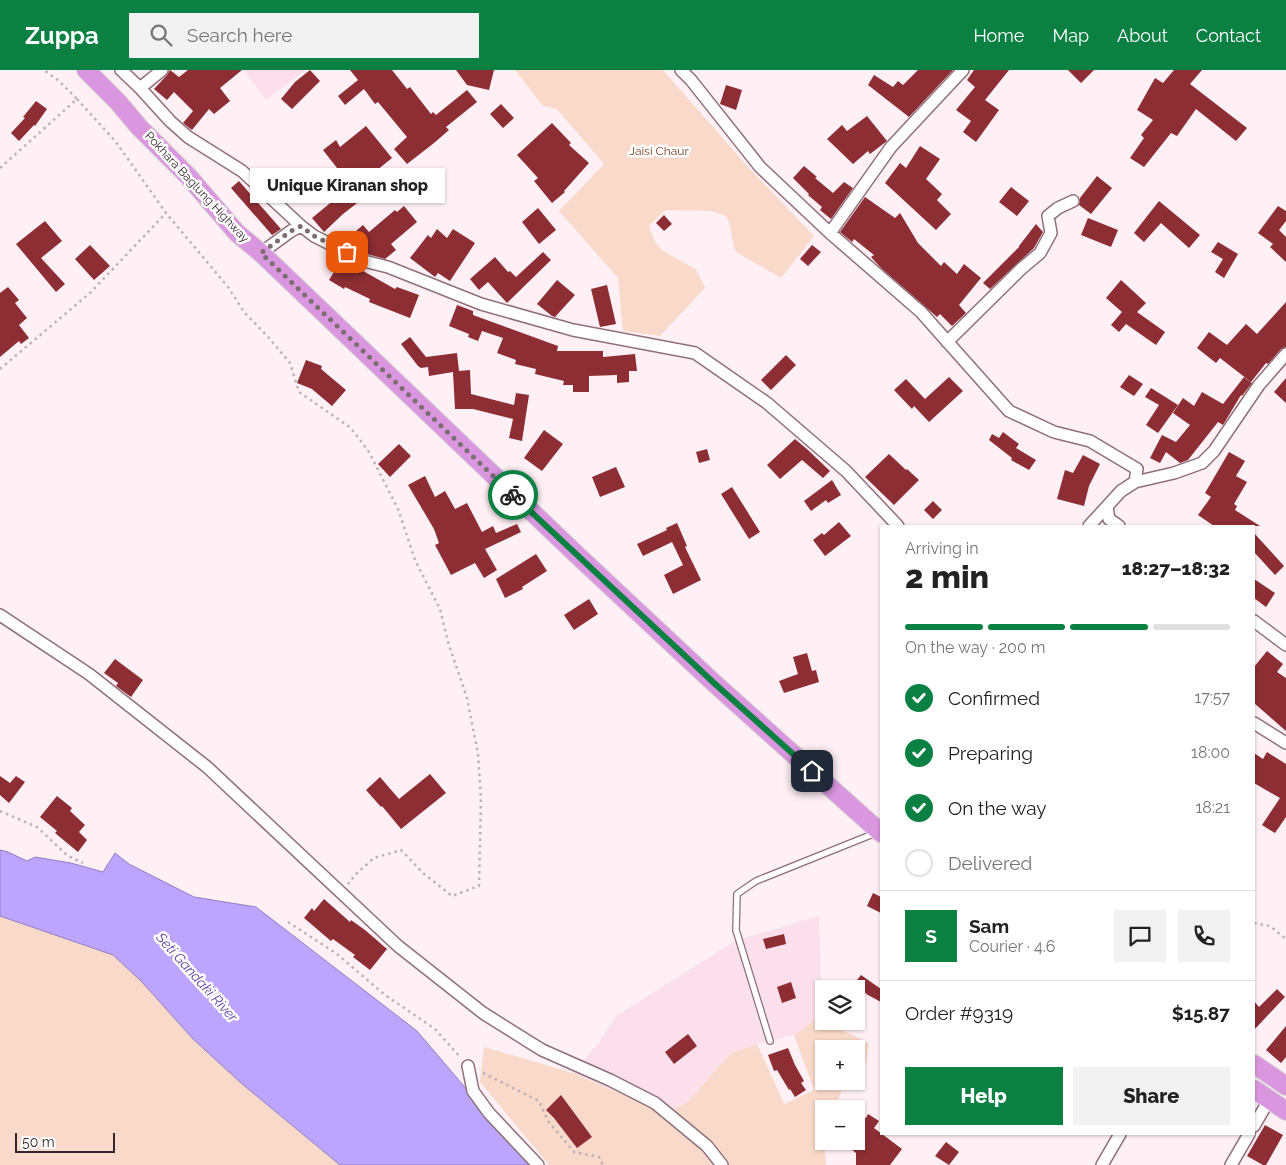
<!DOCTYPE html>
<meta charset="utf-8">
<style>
body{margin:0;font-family:Raleway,sans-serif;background:#f2f2f2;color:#222;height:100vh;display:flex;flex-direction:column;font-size:19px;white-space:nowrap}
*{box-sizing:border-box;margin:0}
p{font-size:16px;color:#767676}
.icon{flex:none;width:28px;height:28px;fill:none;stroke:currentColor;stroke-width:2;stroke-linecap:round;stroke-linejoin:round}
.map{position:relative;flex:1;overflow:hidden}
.drawer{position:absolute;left:880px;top:455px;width:375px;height:610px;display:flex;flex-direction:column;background:#fff;border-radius:0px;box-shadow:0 1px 4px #0004}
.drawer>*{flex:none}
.controls{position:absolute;left:815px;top:910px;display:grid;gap:10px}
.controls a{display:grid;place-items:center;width:50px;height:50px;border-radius:0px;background:#fff;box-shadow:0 1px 4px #0004;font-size:25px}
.scale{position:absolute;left:15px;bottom:12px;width:100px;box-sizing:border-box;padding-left:5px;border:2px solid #34262c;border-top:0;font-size:14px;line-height:18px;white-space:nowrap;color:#34262c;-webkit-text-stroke:4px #fff;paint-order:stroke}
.pin{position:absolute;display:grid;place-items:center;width:42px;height:42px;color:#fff;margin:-21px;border-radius:10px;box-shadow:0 2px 8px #0006}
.courier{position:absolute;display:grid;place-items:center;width:50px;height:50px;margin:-25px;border:4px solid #0b8043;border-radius:50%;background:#fff;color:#222;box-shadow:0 1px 6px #0007}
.bubble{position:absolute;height:35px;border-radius:0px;background:#fff;box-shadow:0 1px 4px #0004;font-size:16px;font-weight:800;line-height:35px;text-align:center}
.overview em{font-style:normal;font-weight:800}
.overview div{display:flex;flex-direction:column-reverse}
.overview{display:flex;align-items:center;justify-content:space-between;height:85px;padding:0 25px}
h1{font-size:32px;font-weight:800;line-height:38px}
.bar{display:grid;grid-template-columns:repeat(4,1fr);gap:8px 5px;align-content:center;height:60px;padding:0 25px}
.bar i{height:6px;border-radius:4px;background:#e0e0e0}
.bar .active{background:#0b8043}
.bar p{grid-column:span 4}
.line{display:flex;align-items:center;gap:12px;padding:0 25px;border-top:1px solid #e0e0e0}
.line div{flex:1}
.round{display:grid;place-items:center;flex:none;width:52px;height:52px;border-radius:0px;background:#f2f2f2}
ol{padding:0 25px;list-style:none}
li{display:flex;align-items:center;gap:15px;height:55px}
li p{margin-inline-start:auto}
li .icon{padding:5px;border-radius:50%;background:#0b8043;color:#fff;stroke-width:4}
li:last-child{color:#767676}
li i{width:28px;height:28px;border:2px solid #e0e0e0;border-radius:50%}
.action{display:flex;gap:10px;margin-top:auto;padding:10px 25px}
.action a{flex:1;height:58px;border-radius:0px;background:#0b8043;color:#fff;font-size:20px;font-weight:800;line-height:58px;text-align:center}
.action a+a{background:#f2f2f2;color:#222}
header{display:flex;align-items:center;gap:30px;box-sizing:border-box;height:70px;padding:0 25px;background:#0b8043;color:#fff}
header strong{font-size:24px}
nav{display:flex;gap:28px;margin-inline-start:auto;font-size:18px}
.search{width:350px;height:45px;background:#f2f2f2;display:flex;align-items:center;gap:12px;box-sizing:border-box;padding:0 18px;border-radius:0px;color:#767676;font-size:19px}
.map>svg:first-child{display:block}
.built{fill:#fbe0eb}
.green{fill:#f9daca}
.water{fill:#bca5fe;stroke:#937fbf}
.building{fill:#8c2e33}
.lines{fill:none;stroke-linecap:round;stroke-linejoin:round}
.service-casing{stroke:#8f6f7c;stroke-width:8}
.minor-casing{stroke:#8f6f7c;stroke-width:14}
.trunk-casing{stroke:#d6d4d5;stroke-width:20}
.path{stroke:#beb0b5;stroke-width:2.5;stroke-dasharray:2.5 4;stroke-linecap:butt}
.service{stroke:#fff;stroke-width:5.5}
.minor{stroke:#fff;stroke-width:11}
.trunk{stroke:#da97e0;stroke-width:18}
.done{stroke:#7b6d72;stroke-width:5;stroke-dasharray:0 9}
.route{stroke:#0b8043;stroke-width:6}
.labels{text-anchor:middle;stroke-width:5;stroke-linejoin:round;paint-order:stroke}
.park-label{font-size:12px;fill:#7a401c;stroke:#fff}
.street-label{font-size:12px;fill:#34262c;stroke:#fff}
.water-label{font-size:14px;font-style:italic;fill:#613ea3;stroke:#fff}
</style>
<header>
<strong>Zuppa</strong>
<div class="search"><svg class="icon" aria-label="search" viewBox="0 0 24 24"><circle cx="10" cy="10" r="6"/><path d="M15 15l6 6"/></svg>Search here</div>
<nav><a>Home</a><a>Map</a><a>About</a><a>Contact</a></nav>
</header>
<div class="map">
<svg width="1286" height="1095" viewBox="0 0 1286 1095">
<rect width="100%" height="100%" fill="#fff0f5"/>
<path class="built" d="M243 0H306L266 30Z
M819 846 821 913 817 948 794 965 757 974 730 984 688 1032 666 1043 573 1003 598 974 616 946 678 907 735 871Z"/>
<path class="green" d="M515 0H663L749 98 814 166 781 208 736 182C730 170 733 158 726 146L712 141 665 140 649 156 655 172 663 181 696 199 705 218 660 266 623 261 618 208 559 141 604 94 557 39 543 36Z
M0 846 113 885 141 911 193 969 241 1013 340 1095H0Z
M817 948 869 973 866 994 856 1005V979H824V1011H851L841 1022 835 1039H824V1071L826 1095H549L480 1012 484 977 573 1003 666 1043 688 1032 730 984 757 974 784 1034 814 1020 794 965Z"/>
<path class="water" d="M0 780 8 782 27 791 35 787 71 793 103 802 115 783 129 794 194 827 256 837 417 961 531 1095H340L241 1013 193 969 141 911 113 885 0 846Z"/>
<path class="building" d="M170 0 179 7 188 0H242L220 18 230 31 214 44 209 39 192 60 183 53 193 41 174 22 167 30 154 19 167 5Z
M310 0 320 11 292 39 281 29 295 12Z
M350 0H392L407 19 410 17 431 44 433 42 436 45 467 20 477 32 446 57 449 60 434 73 407 94 394 79 407 67 378 32 375 34 364 19 345 35 338 26 358 10Z
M456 0H494L489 20 467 15Z
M918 0H953L909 47 868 15 874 5 893 17 898 11 903 15Z
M974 0H1009L985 30 999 40 976 72 963 62 971 51 956 40 975 17 967 10Z
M1068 0H1094L1081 13Z
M1174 0H1202L1190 14 1247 58 1236 71 1196 39 1177 66 1171 63 1144 97 1130 88 1144 68 1141 65 1153 50 1137 40 1155 8 1163 13Z
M726 15 742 20 736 40 720 34Z
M36 31 47 39 35 56 34 55 19 71 11 63 25 48 23 47Z
M501 34 514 48 503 58 490 44Z
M867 46 887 71 870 84 868 81 853 94 827 69 842 55 847 61Z
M552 53 571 73 569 75 589 93 564 121 565 122 552 133 534 111 538 108 517 85Z
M366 56 392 88 366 109 374 120 343 144 324 162 312 148 351 116 323 80 336 70 340 77Z
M920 76 940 89 926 109 942 124 937 130 951 144 936 160 885 113 900 93 906 98Z
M804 96 817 107 815 108 833 123 844 112 853 118 831 149 820 140 822 137 808 125 809 124 793 108Z
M1097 106 1112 118 1091 144 1079 135 1080 128Z
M239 111 281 159 272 165 231 118Z
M1011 117 1029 131 1017 146 999 132Z
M865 127 895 148 900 143 918 173 941 196 944 192 957 204 964 194 981 208 959 235 966 243 952 256 940 244 937 247 881 198 871 187 874 185 854 169 852 172 840 162Z
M1159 131 1200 165 1189 178 1161 153 1144 172 1134 163Z
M404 136 417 152 391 174 396 180 385 189 367 184 358 180 348 168 363 155 369 162 395 140 397 142Z
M1278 136 1286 141V151L1279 160 1286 167V192L1270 177 1273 174 1258 163Z
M538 138 556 160 539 174 522 152Z
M664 145 672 154 664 161 656 153Z
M1088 148 1118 160 1111 177 1081 165Z
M45 151 62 171 41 188 65 214 56 222 16 174Z
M1036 154 1043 162 1034 178 990 219 983 213 1019 177V176Z
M437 159 447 168 453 159 475 173 450 211 438 203 435 207 410 188 428 165 431 168Z
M1218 172 1238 184 1224 208 1215 202 1223 189 1211 182Z
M90 175 110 196 94 210 75 189Z
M812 175 821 182 808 196 800 189Z
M543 182 551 190 507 233 488 212 479 220 470 209 495 187 508 202 510 201 516 207Z
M342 189 395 219 397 217 419 225 410 248 369 232 370 229 345 217 344 219 329 210Z
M557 210 575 225 555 247 552 246 537 234Z
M1121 210 1146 233 1137 242 1165 262 1156 275 1126 254 1119 262 1111 255 1122 242 1106 228Z
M607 215 616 254 600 257 591 219Z
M8 217 19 230 15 233 27 248 19 255 29 268 21 274 19 271 0 287V223Z
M1286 232V277L1281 279 1268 294 1266 293 1251 312 1220 288 1216 293 1197 278 1209 262 1227 275 1246 254 1257 264Z
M457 235 473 241V245L558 276 557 281H603V287L635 284 637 301H629V312L617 313V305L589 306V322H573V315H563L564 311 535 304 536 299 515 294 516 290 497 283 503 268 482 261 478 271 468 267 469 264 449 256Z
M410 267 426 287 457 283 459 301 470 300 471 324 514 335 516 323 529 325 522 371 509 368 513 349 473 339H455L453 302 429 306 428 297 421 298 418 296 401 274Z
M786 285 796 295 771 320 761 310Z
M306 290 322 296 321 299 346 320 332 336 312 319 297 313Z
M1129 305 1143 314 1134 326 1120 317Z
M949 307 963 321 929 352 914 336 912 339 894 320 906 309 925 329Z
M1244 307 1252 313 1242 326 1241 325 1223 355 1218 352 1188 390 1180 393 1166 382 1160 393 1150 388 1162 365 1176 372 1190 355 1173 343 1183 328 1194 336 1202 322 1223 334Z
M1286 308V333L1274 322Z
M1151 318 1178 335 1158 363 1146 355 1159 335 1145 327Z
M544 360 563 374 542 401 524 388Z
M1003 362 1019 374 1016 378 1036 390 1029 400 1011 390 1012 388 989 370 992 364 999 368Z
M795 369 808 380 830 401 823 408 802 390 780 409 767 395Z
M399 374 411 386 390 407 378 394Z
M707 379 710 390 699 393 696 382Z
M1229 382 1245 391 1236 406 1247 412 1234 434 1237 436 1235 440 1260 456H1214L1198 445 1211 427 1205 423Z
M889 384 906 400 907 399 919 410 894 435 865 407Z
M1083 385 1100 394 1089 416 1084 436 1057 429 1065 400 1073 403Z
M616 397 625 417 600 427 592 407Z
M425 406 435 427 445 421 455 439 467 433 482 462 493 456 496 463 517 454 521 462 485 479 497 500 484 508 475 493 451 505 435 475 439 473 434 459 408 415Z
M832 410 841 425 828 433 826 430 811 441 804 431Z
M732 417 760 462 749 469 721 424Z
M933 431 942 440 933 449 924 440Z
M839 452 851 466 825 486 813 470 822 463 824 465Z
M677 453 687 476 685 477 701 510 673 524 664 505 683 495 672 472 643 486 637 474 667 460 666 458Z
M1254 463 1284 496 1275 505 1254 482Z
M536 484 547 501 522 517 523 519 505 528 496 509Z
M1254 509 1275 523 1266 537 1254 528Z
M589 529 598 544 574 560 564 545Z
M1267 581 1283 594 1277 602 1286 608V661L1254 633V597Z
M807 583 812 601 816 600 819 612 784 623 779 611 798 604 793 587Z
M115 589 143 610 131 627 116 616 118 613 104 603Z
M1267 682 1286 694V747L1275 763 1262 755 1280 728 1254 713V683L1263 689Z
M430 704 446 723 401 759 382 736 381 737 366 720 380 707 399 729Z
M0 706 10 713 16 706 25 712 9 733 0 725Z
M57 726 72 738 70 741 85 755 79 762 87 770 78 782 55 763 57 761 40 747Z
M873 823 881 827V843L867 836Z
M324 829 350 852 351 850 365 860 387 879 370 900 353 887 355 885 333 869 331 871 304 848 312 838 314 841Z
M784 864 786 874 766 879 763 869Z
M861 905 881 919V932L868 925 854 914Z
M791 912 796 928 782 933 777 917Z
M1277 919 1285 927 1254 960V931L1259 937Z
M1286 956V987L1281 993 1266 980Z
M688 964 697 976 674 994 665 982Z
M788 978 795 995 804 1011 801 1013 806 1020 795 1027 790 1019 789 1020 777 1000 774 1001 768 985Z
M561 1025 592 1067 577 1078 554 1048 546 1040Z
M856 1044 866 1048 868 1044 879 1051 874 1058 902 1079 890 1095H856V1083L850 1078 852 1075 849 1074 851 1071H856Z
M1265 1055 1283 1065 1266 1095H1263L1247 1086Z
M946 1072 959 1082 949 1095 935 1086Z"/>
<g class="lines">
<defs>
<path id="service" d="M770 971 736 860 737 824 756 811 878 762"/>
<path id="minor" d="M121 0 140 18
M162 0 140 18 170 51 188 67 242 101 301 156 314 166 364 191 388 197 481 234 573 260 695 283 767 333 846 401 898 456
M681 0 691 10 760 97 830 163 921 242 1009 341 1054 362 1090 371 1137 399 1135 412
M830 163 891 77 963 0
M261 183 291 161 301 156
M947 272 1021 199 1040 183 1051 163 1048 146 1058 138 1073 131
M1107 437 1109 449 1119 456
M1089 456 1121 421 1135 412 1174 403 1202 393 1214 381 1259 315 1286 284
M0 545 89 604 207 697 398 876 483 943 542 980 610 1010 655 1033 707 1076 722 1095
M1254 551 1286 575
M1254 653 1286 673
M468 996 473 1021 489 1043 538 1095
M1254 1056 1269 1030
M1102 1095 1120 1064
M1231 1095 1249 1064"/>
<path id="trunk" d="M86 0 118 32 139 57 189 107 237 163 261 183 576 484 714 613 881 763
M1254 994 1286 1016
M1254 1019 1286 1041"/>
</defs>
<use href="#service" class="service-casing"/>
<use href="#minor" class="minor-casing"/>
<use href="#trunk" class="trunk-casing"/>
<path class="path" d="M77 29 116 72 166 143 228 217 244 242 269 268 290 293 299 322 351 358 369 382 398 439 415 490 440 539 448 572 467 628 478 684 481 729 479 816 452 826 423 803 401 780 374 788 356 804 348 814
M0 98 77 29 59 11 44 0
M0 299 90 223 166 143
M0 741 37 757 68 786 83 793
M288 852 337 884 385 925 435 959 460 987
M1254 853 1270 856 1286 869
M483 1003 539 1031 548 1051 574 1082 599 1087 603 1095"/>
<use href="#service" class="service"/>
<use href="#minor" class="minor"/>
<use href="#trunk" class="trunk"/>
</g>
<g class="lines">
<path class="done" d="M347 182 314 166 301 156 291 161 261 183 513 425"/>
<path class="route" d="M513 425 714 613 812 701"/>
</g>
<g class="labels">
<g class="park-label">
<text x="659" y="85">Jaisi Chaur</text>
</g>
<g class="street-label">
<text transform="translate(197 117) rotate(47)" y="4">Pokhara Baglung Highway</text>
</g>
<g class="water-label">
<text transform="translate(197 907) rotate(48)" y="5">Seti Gandaki River</text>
</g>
</g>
</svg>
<div class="controls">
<a><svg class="icon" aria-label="layers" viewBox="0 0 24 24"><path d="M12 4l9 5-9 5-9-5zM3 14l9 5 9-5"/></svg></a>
<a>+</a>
<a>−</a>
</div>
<div class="scale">50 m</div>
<div class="pin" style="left:347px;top:182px;background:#ea580c"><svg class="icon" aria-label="bag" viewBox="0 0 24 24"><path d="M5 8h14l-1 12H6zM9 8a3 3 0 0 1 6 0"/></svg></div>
<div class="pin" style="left:812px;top:701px;background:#1f2937"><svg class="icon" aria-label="home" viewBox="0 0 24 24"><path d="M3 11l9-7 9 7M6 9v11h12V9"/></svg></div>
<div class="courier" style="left:513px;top:425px"><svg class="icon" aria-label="bike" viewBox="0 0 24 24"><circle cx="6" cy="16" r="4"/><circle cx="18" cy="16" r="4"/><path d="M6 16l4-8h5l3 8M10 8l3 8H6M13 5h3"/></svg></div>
<div class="bubble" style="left:250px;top:98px;width:195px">Unique Kiranan shop</div>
<section class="drawer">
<div class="overview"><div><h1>2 min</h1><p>Arriving in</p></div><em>18:27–18:32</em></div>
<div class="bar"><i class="active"></i><i class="active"></i><i class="active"></i><i></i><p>On the way · 200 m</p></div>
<ol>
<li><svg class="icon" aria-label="check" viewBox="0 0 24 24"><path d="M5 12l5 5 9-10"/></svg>Confirmed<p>17:57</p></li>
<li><svg class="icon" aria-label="check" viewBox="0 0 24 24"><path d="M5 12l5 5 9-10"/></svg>Preparing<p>18:00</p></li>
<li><svg class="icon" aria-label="check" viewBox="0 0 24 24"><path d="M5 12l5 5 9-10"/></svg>On the way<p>18:21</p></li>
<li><i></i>Delivered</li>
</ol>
<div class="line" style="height:90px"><b class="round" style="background:#0b8043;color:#fff">S</b><div><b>Sam</b><p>Courier · 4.6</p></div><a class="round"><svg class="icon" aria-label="chat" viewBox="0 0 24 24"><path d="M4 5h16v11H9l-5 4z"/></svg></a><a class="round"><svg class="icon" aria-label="phone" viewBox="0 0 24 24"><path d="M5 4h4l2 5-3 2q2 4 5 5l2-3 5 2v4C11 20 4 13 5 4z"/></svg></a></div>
<div class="line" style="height:65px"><div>Order #9319</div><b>$15.87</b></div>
<div class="action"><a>Help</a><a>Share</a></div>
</section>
</div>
